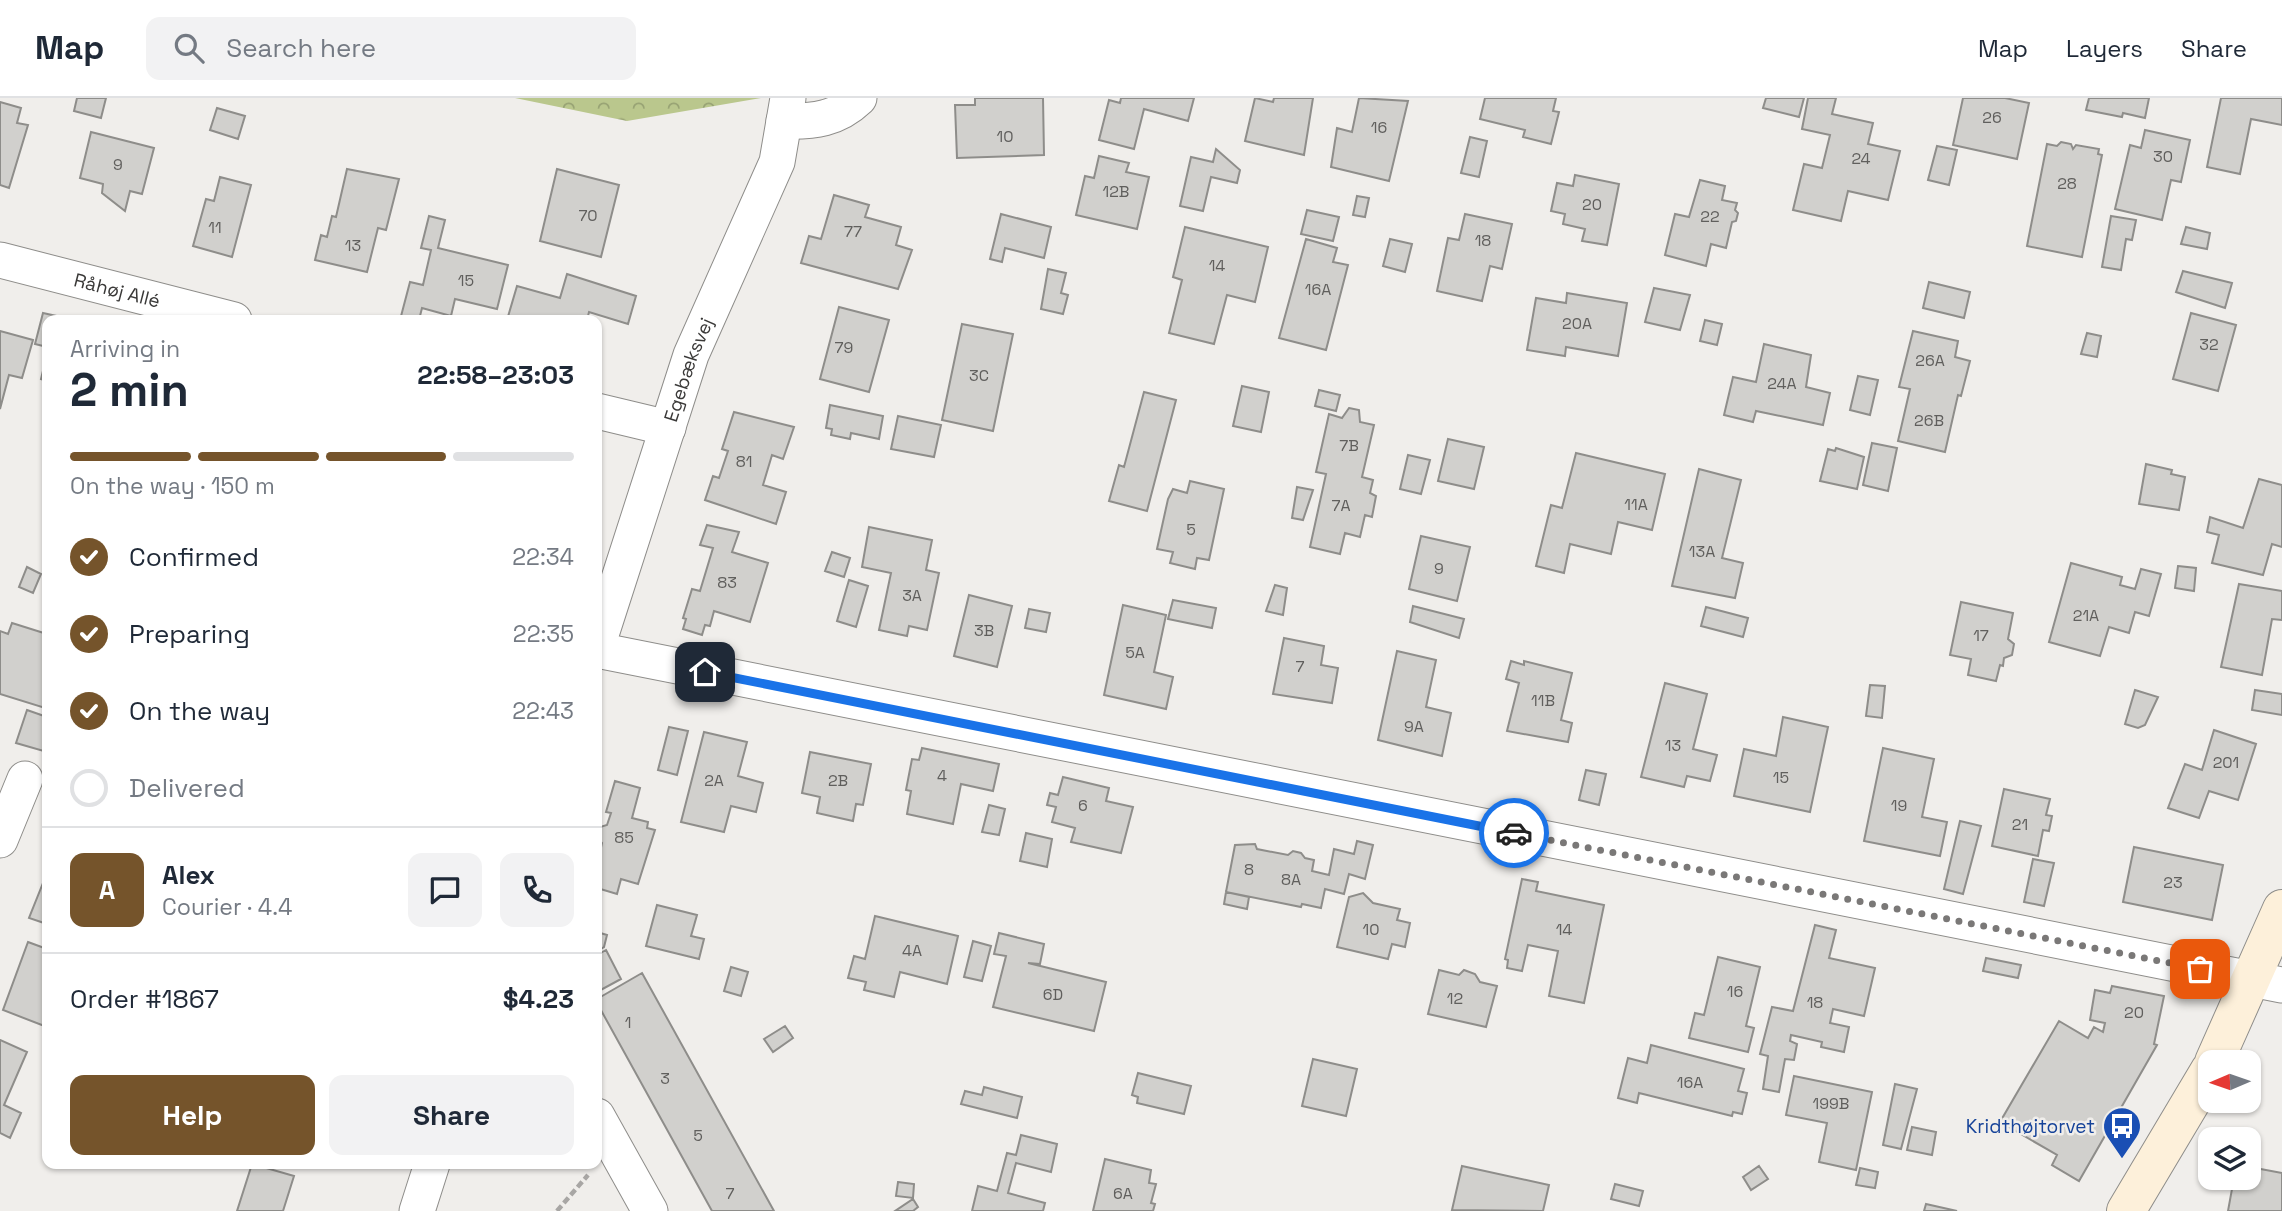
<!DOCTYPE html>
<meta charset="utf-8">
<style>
body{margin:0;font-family:"Space Grotesk",sans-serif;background:#f2f2f3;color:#1f2937;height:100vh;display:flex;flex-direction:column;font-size:26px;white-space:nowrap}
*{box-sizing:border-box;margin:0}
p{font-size:23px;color:#747a83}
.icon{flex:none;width:38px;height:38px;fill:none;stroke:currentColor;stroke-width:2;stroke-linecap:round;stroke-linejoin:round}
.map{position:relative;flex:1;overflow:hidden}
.side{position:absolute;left:42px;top:217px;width:560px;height:854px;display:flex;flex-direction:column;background:#fff;border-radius:14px;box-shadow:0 2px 5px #0004}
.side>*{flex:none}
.needle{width:46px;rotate:268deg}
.buttons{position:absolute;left:2198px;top:952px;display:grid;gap:14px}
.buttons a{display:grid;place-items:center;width:63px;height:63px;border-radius:14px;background:#fff;box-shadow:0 2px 5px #0004;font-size:35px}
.pin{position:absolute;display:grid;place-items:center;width:60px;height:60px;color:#fff;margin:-30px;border-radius:14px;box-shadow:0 4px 10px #0006}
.courier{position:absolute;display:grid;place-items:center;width:70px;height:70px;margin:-35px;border:5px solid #1a73e8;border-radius:50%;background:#fff;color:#222;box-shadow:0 2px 9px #0007}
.head em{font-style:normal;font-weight:700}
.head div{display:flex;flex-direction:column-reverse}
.head{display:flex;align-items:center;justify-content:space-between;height:119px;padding:0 28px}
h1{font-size:46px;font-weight:700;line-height:52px}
.bar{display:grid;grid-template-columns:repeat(4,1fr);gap:10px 7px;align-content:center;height:84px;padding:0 28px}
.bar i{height:9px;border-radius:5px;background:#e0e1e3}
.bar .on{background:#75542b}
.bar p{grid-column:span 4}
.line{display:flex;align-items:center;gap:18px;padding:0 28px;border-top:2px solid #e0e1e3}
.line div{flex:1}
.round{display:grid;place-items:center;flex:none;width:74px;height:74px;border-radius:14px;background:#f2f2f3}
ol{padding:0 28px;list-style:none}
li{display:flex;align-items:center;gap:21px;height:77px}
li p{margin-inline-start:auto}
li .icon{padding:7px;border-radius:50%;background:#75542b;color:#fff;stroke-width:4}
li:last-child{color:#747a83}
li i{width:38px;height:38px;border:4px solid #e0e1e3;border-radius:50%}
.cta{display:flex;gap:14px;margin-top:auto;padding:14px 28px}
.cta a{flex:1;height:80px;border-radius:14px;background:#75542b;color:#fff;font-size:28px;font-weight:700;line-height:80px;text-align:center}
.cta a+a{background:#f2f2f3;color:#1f2937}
header{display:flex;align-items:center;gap:42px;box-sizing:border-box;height:98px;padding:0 35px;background:#fff;border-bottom:2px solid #e0e1e3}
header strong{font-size:33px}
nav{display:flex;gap:38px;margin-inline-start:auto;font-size:24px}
.search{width:490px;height:63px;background:#f2f2f3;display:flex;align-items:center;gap:18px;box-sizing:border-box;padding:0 24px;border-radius:14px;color:#747a83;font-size:26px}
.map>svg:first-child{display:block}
.forest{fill:url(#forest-crowns)}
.building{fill:#d1d0cd;stroke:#8e8d8a;stroke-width:2}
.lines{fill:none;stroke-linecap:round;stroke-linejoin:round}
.street-casing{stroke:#8e8d8a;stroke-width:37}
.secondary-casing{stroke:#8e8d8a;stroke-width:40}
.path{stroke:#a8a6a4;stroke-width:4.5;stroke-dasharray:7 3.5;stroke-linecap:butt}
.street{stroke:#fff;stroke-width:35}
.secondary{stroke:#fdf0da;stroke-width:38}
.done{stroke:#7a7877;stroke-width:7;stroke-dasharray:0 12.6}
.route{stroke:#1a73e8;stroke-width:9}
.labels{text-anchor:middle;stroke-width:5;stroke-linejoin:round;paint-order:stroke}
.number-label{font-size:16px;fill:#605f5d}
.street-label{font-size:19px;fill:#3a3938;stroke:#f0eeeb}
.transit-label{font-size:19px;fill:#164399;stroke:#f0eeeb;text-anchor:end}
</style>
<header>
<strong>Map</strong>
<div class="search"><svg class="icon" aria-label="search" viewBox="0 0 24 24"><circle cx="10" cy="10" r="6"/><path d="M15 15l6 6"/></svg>Search here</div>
<nav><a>Map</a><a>Layers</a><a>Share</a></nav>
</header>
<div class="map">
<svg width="2282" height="1113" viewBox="0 0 2282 1113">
<defs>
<pattern id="forest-crowns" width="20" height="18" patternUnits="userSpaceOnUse" patternTransform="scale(1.75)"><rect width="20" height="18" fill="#bac78d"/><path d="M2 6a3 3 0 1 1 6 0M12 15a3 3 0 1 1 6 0" fill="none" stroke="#98a374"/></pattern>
</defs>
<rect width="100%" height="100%" fill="#f0eeeb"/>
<path class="forest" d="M515 0H761L627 23Z"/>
<path class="building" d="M77 0H106L101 20 74 13Z
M975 0H1043L1044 57 957 60 955 7H975Z
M1121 0H1194L1188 23 1144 11 1134 51 1099 42 1109 2 1120 5Z
M1255 0 1273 4 1274 0H1313L1304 57 1245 43Z
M1359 0 1408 3 1389 83 1331 69 1337 30 1352 34Z
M1485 0H1556L1553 13 1559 14 1551 46 1523 39 1525 32 1480 21Z
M1766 0H1804L1799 19 1763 10Z
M1808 0H1836L1832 16 1873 25 1868 46 1900 53 1888 102 1848 93 1841 123 1793 112 1804 66 1822 70 1830 37 1802 31Z
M1963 0H2005L2029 5 2017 61 1953 47Z
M2089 0H2149L2145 20 2123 15 2122 19 2086 12Z
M2221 0H2282V27L2251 21 2240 76 2207 69Z
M0 4 21 10 17 25 28 27 9 90 0 87Z
M217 10 245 18 238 41 210 32Z
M2145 32 2190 42 2181 84 2171 82 2162 122 2115 111 2130 47 2141 50Z
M91 34 154 50 142 96 130 93 125 113 102 95 103 86 80 80Z
M1470 39 1487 43 1479 79 1461 75Z
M2061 44 2071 46 2073 51 2076 47 2099 51 2098 56 2102 57 2082 159 2027 148 2047 46 2057 48Z
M1937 48 1957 52 1949 87 1928 82Z
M1216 51 1240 72 1237 85 1211 79 1203 113 1180 108 1191 59 1213 64Z
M1099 58 1129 65 1126 74 1149 79 1137 131 1076 117 1085 78 1094 80Z
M347 71 399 81 386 132 378 130 367 174 315 162 321 137 327 139 332 118 336 119Z
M557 71 619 87 601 159 540 143Z
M1575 77 1619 86 1607 147 1582 143 1585 131 1563 126 1565 116 1551 113 1557 85 1573 88Z
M220 79 251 87 232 159 193 148 206 101 214 103Z
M1700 82 1725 88 1722 102 1737 105 1735 112 1738 115 1736 123 1732 124 1726 150 1711 146 1706 168 1665 157 1675 116 1689 119Z
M834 97 869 107 865 119 901 129 896 147 912 152 898 191 801 165 809 138 821 141Z
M1357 98 1369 100 1365 119 1353 117Z
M1307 112 1339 119 1333 143 1301 136Z
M1001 116 1051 129 1044 160 1005 150 1002 164 990 161Z
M1465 116 1512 126 1502 171 1490 168 1482 203 1437 193 1448 140 1459 142Z
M429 118 445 122 438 150 508 167 497 211 455 201 451 218 422 210 419 222H400L410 184 423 187 431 152 421 150Z
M2111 118 2136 122 2132 142 2126 141 2121 172 2102 169Z
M1185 129 1268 149 1255 204 1227 197 1214 246 1169 235 1182 182 1173 179Z
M2186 129 2210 135 2207 151 2181 146Z
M1306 141 1337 150 1333 164 1348 167 1326 252 1279 240Z
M1390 141 1412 146 1405 174 1383 168Z
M1048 171 1066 175 1061 195 1068 197 1063 216 1041 211Z
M2183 173 2232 185 2225 210 2176 194Z
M567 176 636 198 628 226 589 214 587 222H507L517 188 560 200Z
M1929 184 1970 194 1964 220 1923 210Z
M1654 190 1690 197 1680 232 1645 224Z
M1567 195 1627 205 1618 258 1566 249 1565 258 1527 252 1536 200 1566 205Z
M839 209 889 222 869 294 820 281Z
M43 215 75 222H47V249L35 246Z
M2191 215 2236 227 2218 293 2173 281Z
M1705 222 1722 226 1717 247 1700 243Z
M962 226 1013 236 993 333 942 322Z
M0 233 33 242 22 280 9 277 0 311Z
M1913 233 1958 243 1955 259 1970 263 1961 298 1958 297 1945 354 1898 343 1910 291 1899 289Z
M2087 235 2101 238 2097 259 2081 256Z
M1764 246 1811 257 1806 289 1830 295 1823 327 1756 313 1753 324 1724 317 1733 279 1756 284Z
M47 256V283L41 281Z
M1858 278 1878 282 1870 317 1850 312Z
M1242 288 1269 294 1261 334 1233 328Z
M1319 292 1340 297 1336 313 1315 308Z
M1144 294 1176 302 1147 413 1109 403 1119 367 1124 369Z
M830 307 883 318 879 341 851 335 850 341 831 337 832 331 826 330Z
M1349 310 1359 312 1360 324 1374 327 1362 379 1373 382 1370 395 1376 398 1372 419 1365 417 1360 439 1345 435 1340 456 1310 449 1326 376 1316 374 1329 316 1342 320Z
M734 314 794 329 783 361 772 357 763 387 786 394 776 426 705 402 713 378 719 380 728 353 722 351Z
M898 318 941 327 934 359 891 351Z
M1448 341 1484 349 1474 391 1438 383Z
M1872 345 1897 350 1888 393 1863 387Z
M1836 350 1864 359 1857 391 1820 383 1828 351 1835 353Z
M1576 355 1665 376 1652 432 1618 424 1611 456 1570 446 1564 475 1536 468 1551 407 1562 410Z
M1408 357 1430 362 1421 396 1400 391Z
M2146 366 2172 372 2171 376 2185 379 2179 412 2139 406Z
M1699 371 1741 382 1722 460 1743 465 1735 500 1672 488Z
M2259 381 2282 387V449L2272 446 2263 477 2212 465 2219 437 2207 434 2210 419 2243 430Z
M1190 383 1224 391 1209 462 1197 460 1195 471 1170 465 1173 454 1157 451 1168 401 1173 391 1187 395Z
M1297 389 1313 392 1303 422 1292 420Z
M707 427 739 434 732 454 768 465 750 524 714 513 710 528 705 527 702 537 683 531 686 521 683 520 692 491 700 493 713 450 700 447Z
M869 429 932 442 926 472 939 475 927 532 909 528 907 538 879 532 891 475 862 469Z
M1421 438 1470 449 1457 503 1409 491Z
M832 454 850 460 844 479 825 473Z
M2071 465 2122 479 2120 487 2135 491 2141 471 2161 476 2149 518 2135 514 2129 535 2109 529 2100 558 2049 544Z
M2178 468 2196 470 2194 493 2175 490Z
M27 469 41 476 33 495 19 489Z
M849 482 868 488 856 529 837 523Z
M2239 486 2282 493V522L2272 521 2262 577 2221 569Z
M1275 487 1287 490 1283 517 1266 513Z
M969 497 1012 508 997 569 954 558Z
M1173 502 1216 510 1212 530 1168 521Z
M1961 504 2013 515 2008 541 2014 546 2012 557 2004 560 2003 568 2000 567 1996 583 1968 577 1971 561 1950 557Z
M1123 507 1166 517 1154 574 1173 579 1166 611 1104 597Z
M1413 508 1464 521 1459 540 1410 524Z
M1706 509 1748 520 1743 539 1701 528Z
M1029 511 1050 515 1046 534 1025 530Z
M12 525 47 536 45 610 0 596V533L8 536Z
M1284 540 1324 548 1321 567 1338 570 1332 605 1273 596Z
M1397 553 1436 562 1426 609 1451 615 1442 658 1378 642Z
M1511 563 1524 567V563L1572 575 1561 622 1572 625 1568 644 1507 633 1519 585 1506 581Z
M1665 585 1707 596 1693 651 1717 657 1710 683 1687 678 1684 689 1641 679Z
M1870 587 1885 588 1882 620 1866 618Z
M2135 592 2158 599 2145 627 2138 630 2125 626Z
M2255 592 2282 596V617L2252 612Z
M27 612 47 619V654L16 645Z
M1783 619 1828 629 1810 714 1734 698 1744 651 1776 658Z
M669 629 688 633 677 677 658 672Z
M2214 632 2256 646 2238 702 2209 693 2199 720 2168 710 2185 666 2202 672Z
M704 634 747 644 738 678 763 685 756 714 731 708 724 734 681 724Z
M922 650 999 666 993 693 961 686 953 726 907 716 911 693 906 692 912 661 919 662Z
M1883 650 1934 661 1922 719 1947 724 1940 758 1864 743Z
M810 654 871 666 863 707 856 706 853 723 817 715 820 699 802 695Z
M1586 672 1606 676 1599 707 1579 702Z
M1063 679 1109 690 1106 703 1133 709 1121 755 1071 744 1075 730 1052 724 1056 709 1047 707 1050 695 1058 697Z
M615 683 640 690 632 720 648 724 647 730 655 732 638 786 621 781 617 796 597 790V753L600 754 602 745 597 739 600 729 607 727 611 715 606 714Z
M2004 691 2050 701 2046 717 2052 718 2049 733 2043 732 2038 758 1992 748Z
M989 707 1005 711 999 737 982 734Z
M1960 723 1981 728 1963 796 1944 791Z
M1026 735 1052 741 1047 769 1020 763Z
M1357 743 1373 747 1365 781 1349 776 1344 796 1325 791 1321 810 1302 806 1301 809 1226 794 1235 747 1255 746 1257 751 1288 757 1293 753 1301 755 1305 760 1314 762 1312 773 1329 777 1334 751 1354 756Z
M2134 749 2223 767 2212 822 2123 804Z
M2033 761 2054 765 2044 808 2024 804Z
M47 775V826L29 820Z
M1522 781 1538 784 1536 793 1604 807 1584 905 1549 898 1558 853 1528 847 1522 873 1507 870 1508 862 1505 861Z
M1226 794 1249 799 1247 811 1224 806Z
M1363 795 1373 805 1400 811 1397 822 1410 825 1405 849 1392 846 1388 861 1337 849 1349 799Z
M657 807 697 817 691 838 704 841 699 861 646 848Z
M875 818 958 838 947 886 900 874 894 899 864 892 866 884 848 880 854 858 865 861Z
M1815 827 1836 832 1829 860 1875 870 1864 918 1833 911 1830 925 1849 929 1844 954 1821 949 1822 944 1791 937 1790 943 1797 946 1794 962 1785 961 1779 994 1763 991 1768 958 1760 956 1772 909 1793 913Z
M597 834 607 837 604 849 597 853Z
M999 835 1044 846 1040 866 1028 865 1106 884 1094 933 993 909 1006 858 994 856Z
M973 843 991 848 982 883 964 879Z
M28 844 47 851V929L3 912Z
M606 852 621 881 597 894V857Z
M1718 859 1760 869 1746 928 1754 930 1748 954 1689 940 1695 915 1704 917Z
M1986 860 2021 867 2018 880 1983 873Z
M731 869 748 874 741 898 724 893Z
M1439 872 1459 877 1464 872 1475 876 1480 884 1497 888 1486 929 1428 916Z
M642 875 774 1113H712L597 905V901Z
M2112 888 2164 898 2154 946 2157 947 2079 1083 2052 1067 2057 1057 2000 1024 2059 923 2088 940 2094 929 2103 934 2105 925 2090 922 2095 892 2110 895Z
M785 928 793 940 773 954 764 941Z
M0 942 27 954 4 1007 21 1015 10 1040 0 1035Z
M1651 947 1744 971 1738 993 1747 995 1742 1016 1733 1014 1732 1018 1639 995 1637 1005 1618 1000 1628 960 1647 965Z
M1313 961 1357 971 1346 1018 1302 1008Z
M1138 975 1191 988 1184 1016 1137 1005 1138 999 1132 997Z
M1794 978 1872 994 1856 1072 1819 1064 1827 1025 1786 1017Z
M1895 986 1917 991 1901 1051 1883 1047Z
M984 989 1022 999 1017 1020 961 1006 965 993 982 997Z
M1912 1029 1936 1034 1932 1057 1907 1052Z
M1021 1037 1057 1046 1051 1074 1016 1065 1008 1095 1045 1105 1043 1113H972L978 1088 997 1093 1007 1055 1016 1057Z
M1105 1061 1151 1072 1149 1085 1156 1086 1151 1105 1155 1106 1153 1113H1093Z
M252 1066 294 1078 283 1113H237Z
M1462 1068 1549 1087 1543 1113 1452 1112Z
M1759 1068 1768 1081 1751 1092 1743 1079Z
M2250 1069 2282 1075V1113H2228L2234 1080H2249Z
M1860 1070 1878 1074 1875 1090 1856 1087Z
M898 1084 914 1086 913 1100 896 1098Z
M1615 1086 1643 1093 1639 1108 1611 1101Z
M913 1101 918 1109 913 1113H895Z
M1926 1106 1957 1113H1924Z"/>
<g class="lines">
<defs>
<g id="street">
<path d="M784 23C814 24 837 21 859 0"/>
<path id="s1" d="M0 162 234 222"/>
<path d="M597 313 668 330"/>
<path id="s2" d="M597 549 691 257 777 64 788 0"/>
<path d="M597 552 2282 887"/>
<path d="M0 742 25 681"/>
<path d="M597 1018 650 1113"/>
<path d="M417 1113 432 1066"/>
</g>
<path id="secondary" d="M2214 964 2282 811
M2126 1113 2210 972"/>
</defs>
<use href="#street" class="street-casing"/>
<use href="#secondary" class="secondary-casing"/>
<path class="path" d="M557 1113 588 1077"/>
<use href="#street" class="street"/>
<use href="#secondary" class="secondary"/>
</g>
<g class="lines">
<path class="done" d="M1514 735 2200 871"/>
<path class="route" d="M705 574 1514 735"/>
</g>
<defs>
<symbol id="bus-pin" viewBox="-11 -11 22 30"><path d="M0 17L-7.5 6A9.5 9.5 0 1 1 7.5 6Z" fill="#1a4fb4" stroke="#f0eeeb"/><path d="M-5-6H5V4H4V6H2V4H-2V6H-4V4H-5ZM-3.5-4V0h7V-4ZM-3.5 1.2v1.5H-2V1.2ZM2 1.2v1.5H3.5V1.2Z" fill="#fff"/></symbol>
</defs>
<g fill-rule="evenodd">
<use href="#bus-pin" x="2100" y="1006" width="44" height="60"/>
</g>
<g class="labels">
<g class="number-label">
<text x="1992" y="25">26</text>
<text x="1379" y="35">16</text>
<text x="1005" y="44">10</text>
<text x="2163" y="64">30</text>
<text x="1861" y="66">24</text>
<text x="118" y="72">9</text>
<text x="2067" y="91">28</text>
<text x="1116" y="99">12B</text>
<text x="1592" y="112">20</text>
<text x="588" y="123">70</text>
<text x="1710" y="124">22</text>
<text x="215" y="135">11</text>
<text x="853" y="139">77</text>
<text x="1483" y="148">18</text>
<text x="353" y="153">13</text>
<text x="1217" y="173">14</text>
<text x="466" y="188">15</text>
<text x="1318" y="197">16A</text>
<text x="1577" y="231">20A</text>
<text x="2209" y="252">32</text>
<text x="844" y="255">79</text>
<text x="1930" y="268">26A</text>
<text x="979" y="283">3C</text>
<text x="1782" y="291">24A</text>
<text x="1929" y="328">26B</text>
<text x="1349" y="353">7B</text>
<text x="744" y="369">81</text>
<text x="1636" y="412">11A</text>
<text x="1341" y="413">7A</text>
<text x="1191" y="437">5</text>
<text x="1702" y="459">13A</text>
<text x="1439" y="476">9</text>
<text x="727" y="490">83</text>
<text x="912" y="503">3A</text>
<text x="2086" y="523">21A</text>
<text x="984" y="538">3B</text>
<text x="1981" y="543">17</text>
<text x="1135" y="560">5A</text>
<text x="1300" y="574">7</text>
<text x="1543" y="608">11B</text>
<text x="1414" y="634">9A</text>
<text x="1673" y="653">13</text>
<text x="2226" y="670">201</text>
<text x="942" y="683">4</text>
<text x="1781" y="685">15</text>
<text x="714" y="688">2A</text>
<text x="838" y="688">2B</text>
<text x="1083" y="713">6</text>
<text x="1899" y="713">19</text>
<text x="2020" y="732">21</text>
<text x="624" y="745">85</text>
<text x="1249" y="777">8</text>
<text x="1291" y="787">8A</text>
<text x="2173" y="790">23</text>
<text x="1371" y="837">10</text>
<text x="1564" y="837">14</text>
<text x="912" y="858">4A</text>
<text x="1735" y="899">16</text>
<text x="1053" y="902">6D</text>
<text x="1455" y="906">12</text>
<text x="1815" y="910">18</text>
<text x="2134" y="920">20</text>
<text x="628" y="930">1</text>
<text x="665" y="986">3</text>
<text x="1690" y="990">16A</text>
<text x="1831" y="1011">199B</text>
<text x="698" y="1043">5</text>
<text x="730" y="1101">7</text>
<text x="1123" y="1101">6A</text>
</g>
<g class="street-label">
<text dy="7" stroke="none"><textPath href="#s1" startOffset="121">Råhøj Allé</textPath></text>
<text dy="7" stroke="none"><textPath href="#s2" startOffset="292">Egebæksvej</textPath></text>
</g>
<g class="transit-label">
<text x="2095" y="1035">Kridthøjtorvet</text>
</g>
</g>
</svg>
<div class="buttons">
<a><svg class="needle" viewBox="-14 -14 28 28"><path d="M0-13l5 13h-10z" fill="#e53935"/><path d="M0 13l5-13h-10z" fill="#747a83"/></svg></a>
<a><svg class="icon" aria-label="layers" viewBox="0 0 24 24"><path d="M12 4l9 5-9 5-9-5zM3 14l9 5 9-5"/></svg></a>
</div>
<div class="pin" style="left:2200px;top:871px;background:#ea580c"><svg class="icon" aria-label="bag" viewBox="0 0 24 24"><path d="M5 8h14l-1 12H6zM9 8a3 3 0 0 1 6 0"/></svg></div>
<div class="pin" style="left:705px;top:574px;background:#1f2937"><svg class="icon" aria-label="home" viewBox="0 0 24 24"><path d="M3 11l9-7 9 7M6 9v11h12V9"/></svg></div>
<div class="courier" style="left:1514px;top:735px"><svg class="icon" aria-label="car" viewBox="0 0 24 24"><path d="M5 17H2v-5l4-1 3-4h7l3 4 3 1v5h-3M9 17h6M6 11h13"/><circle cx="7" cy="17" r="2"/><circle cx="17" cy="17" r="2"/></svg></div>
<section class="side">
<div class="head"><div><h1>2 min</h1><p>Arriving in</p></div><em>22:58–23:03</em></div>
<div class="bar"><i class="on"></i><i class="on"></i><i class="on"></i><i></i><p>On the way · 150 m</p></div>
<ol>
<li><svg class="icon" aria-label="check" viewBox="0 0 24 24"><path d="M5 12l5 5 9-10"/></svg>Confirmed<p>22:34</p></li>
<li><svg class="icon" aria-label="check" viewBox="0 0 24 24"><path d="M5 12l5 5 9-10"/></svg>Preparing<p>22:35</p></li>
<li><svg class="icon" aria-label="check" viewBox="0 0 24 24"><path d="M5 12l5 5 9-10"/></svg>On the way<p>22:43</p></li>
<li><i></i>Delivered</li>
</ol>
<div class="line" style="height:126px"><b class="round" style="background:#75542b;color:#fff">A</b><div><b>Alex</b><p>Courier · 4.4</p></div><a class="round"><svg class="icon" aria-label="chat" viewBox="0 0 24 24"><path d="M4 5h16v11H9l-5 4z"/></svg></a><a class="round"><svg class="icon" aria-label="phone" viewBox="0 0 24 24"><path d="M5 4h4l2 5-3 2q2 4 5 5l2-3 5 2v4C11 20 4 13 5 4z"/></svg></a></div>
<div class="line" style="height:91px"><div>Order #1867</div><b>$4.23</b></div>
<div class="cta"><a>Help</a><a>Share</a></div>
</section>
</div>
